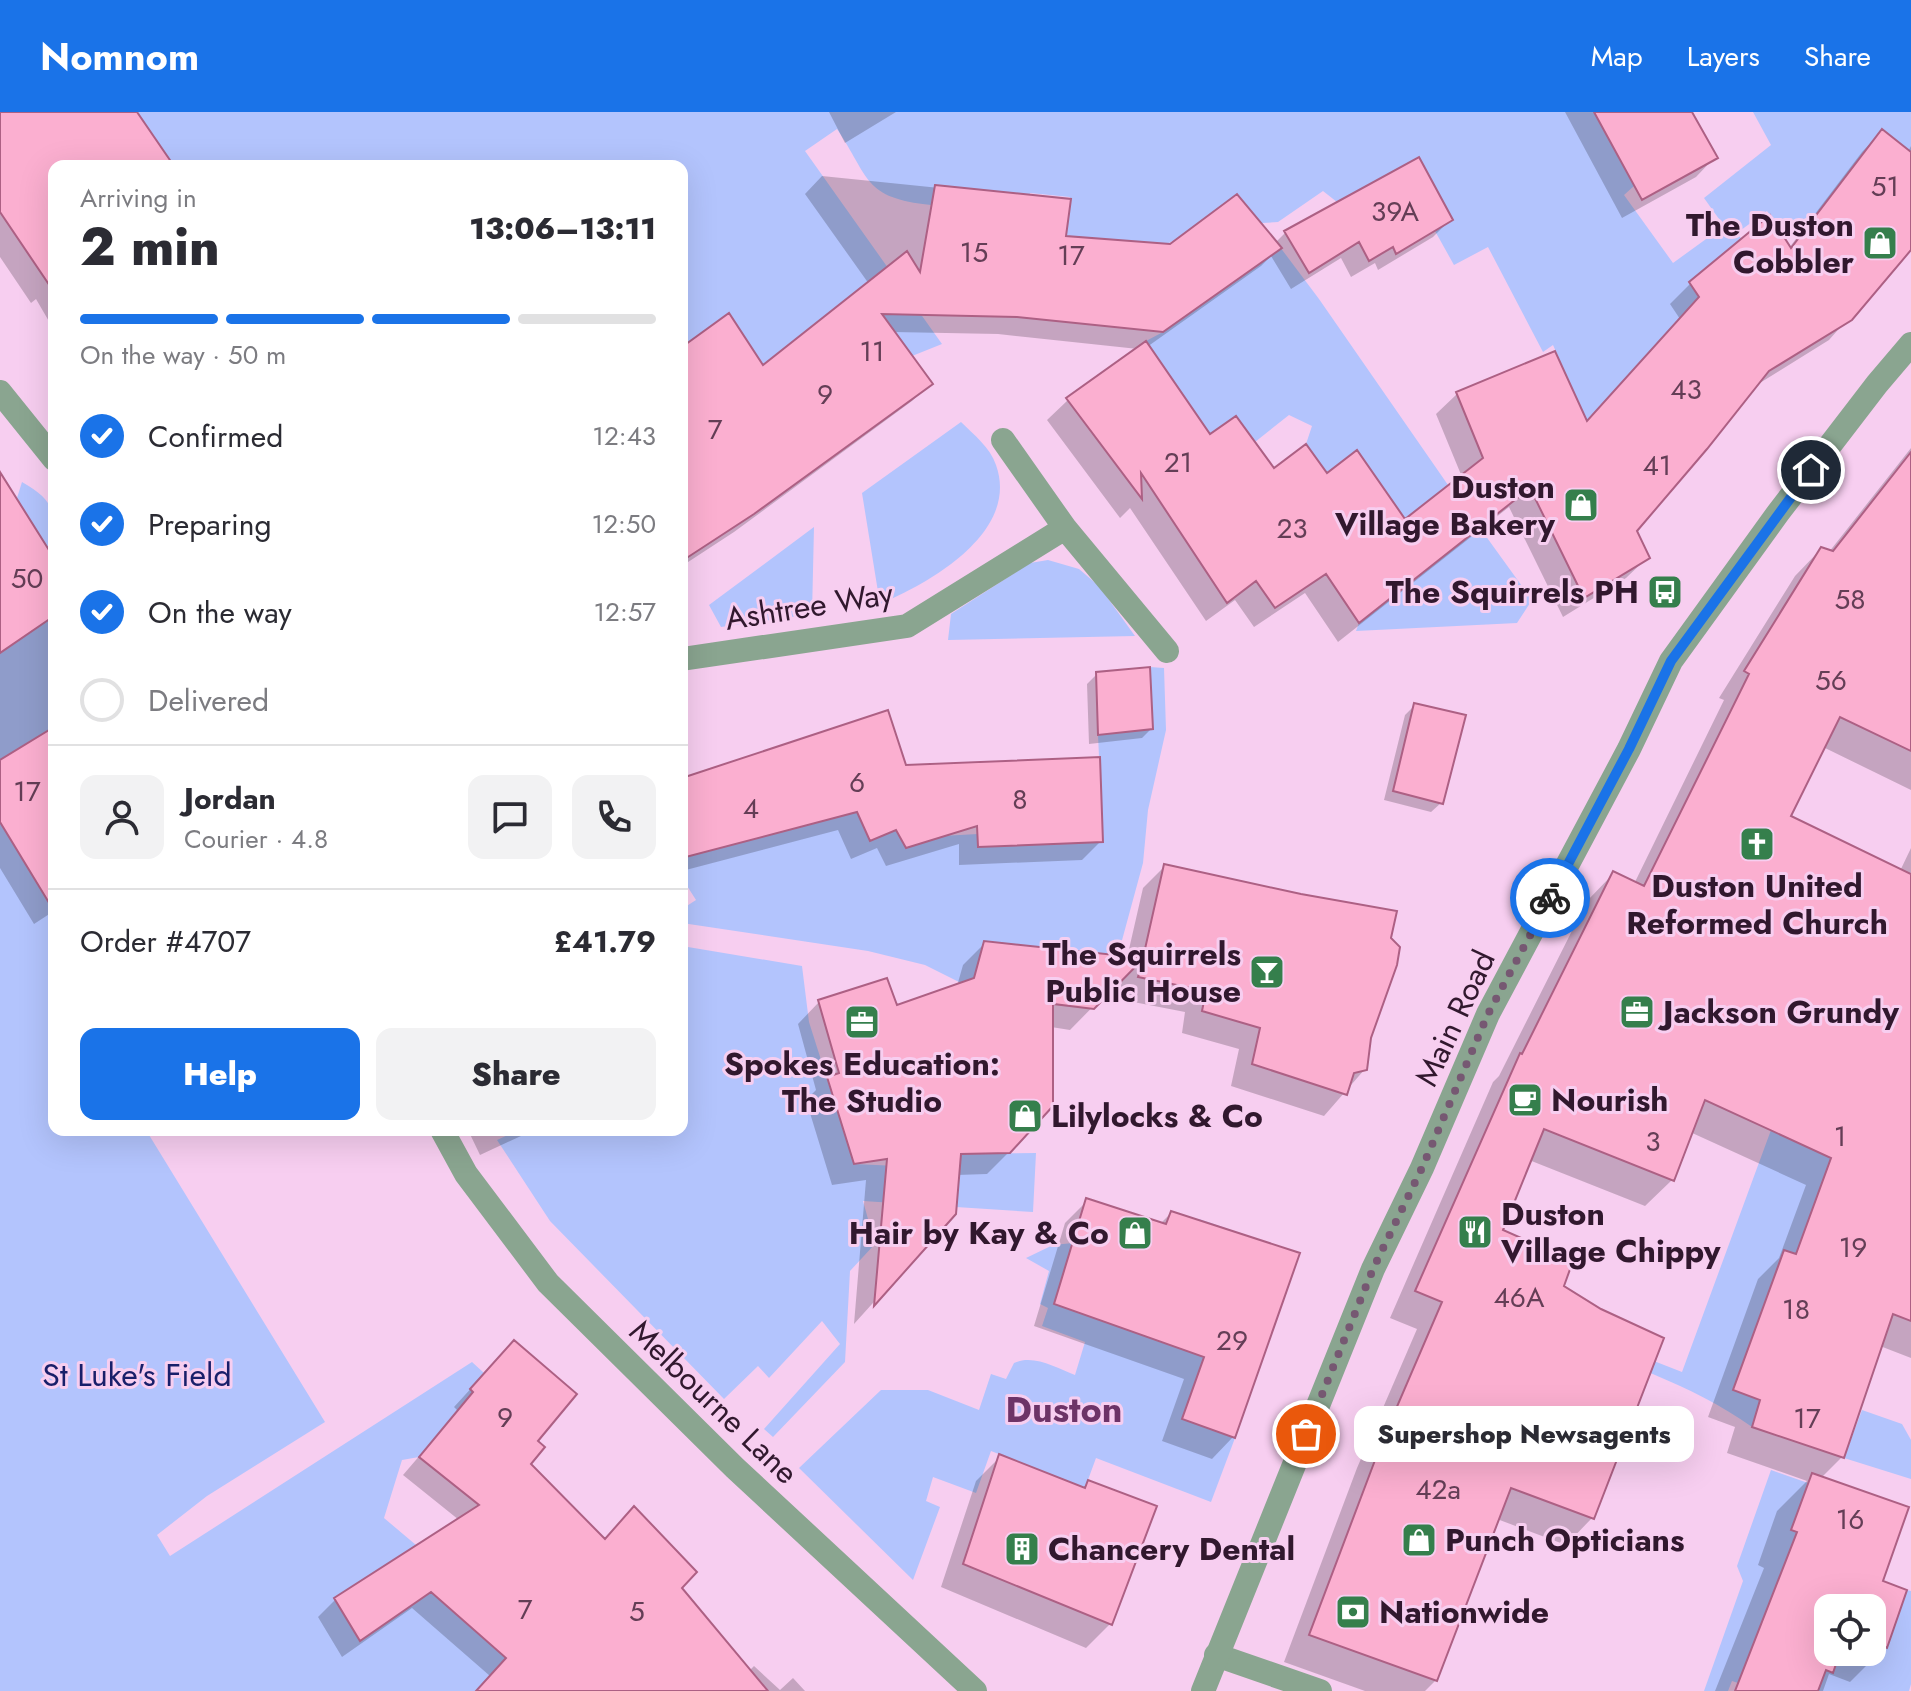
<!DOCTYPE html>
<meta charset="utf-8">
<style>
body{margin:0;font-family:Jost,sans-serif;background:#f2f2f3;color:#2b2b33;height:100vh;display:flex;flex-direction:column;font-size:30px;white-space:nowrap}
*{box-sizing:border-box;margin:0}
p{font-size:26px;color:#7c7c81}
.icon{flex:none;width:44px;height:44px;fill:none;stroke:currentColor;stroke-width:2;stroke-linecap:round;stroke-linejoin:round}
.map{position:relative;flex:1;overflow:hidden}
.panel{position:absolute;left:48px;top:48px;width:640px;height:976px;display:flex;flex-direction:column;background:#fff;border-radius:16px;box-shadow:0 8px 32px #0002}
.panel>*{flex:none}
.tools{position:absolute;left:1814px;top:1482px;display:grid;gap:16px}
.tools a{display:grid;place-items:center;width:72px;height:72px;border-radius:16px;background:#fff;box-shadow:0 8px 32px #0002;font-size:40px}
.pin{position:absolute;display:grid;place-items:center;width:68px;height:68px;color:#fff;margin:-34px;border:4px solid #fff;border-radius:50%;box-shadow:0 2px 8px #0007}
.courier{position:absolute;display:grid;place-items:center;width:80px;height:80px;margin:-40px;border:6px solid #1a73e8;border-radius:50%;background:#fff;color:#222;box-shadow:0 2px 10px #0007}
.bubble{position:absolute;height:56px;border-radius:16px;background:#fff;box-shadow:0 8px 32px #0002;font-size:26px;font-weight:800;line-height:56px;text-align:center}
.headline em{font-style:normal;font-weight:800}
.headline div{display:flex;flex-direction:column-reverse}
.headline{display:flex;align-items:center;justify-content:space-between;height:136px;padding:0 32px}
h1{font-size:52px;font-weight:800;line-height:60px}
.bar{display:grid;grid-template-columns:repeat(4,1fr);gap:12px 8px;align-content:center;height:96px;padding:0 32px}
.bar i{height:10px;border-radius:6px;background:#e1e1e2}
.bar .active{background:#1a73e8}
.bar p{grid-column:span 4}
.line{display:flex;align-items:center;gap:20px;padding:0 32px;border-top:2px solid #e1e1e2}
.line div{flex:1}
.round{display:grid;place-items:center;flex:none;width:84px;height:84px;border-radius:16px;background:#f2f2f3}
ol{padding:0 32px;list-style:none}
li{display:flex;align-items:center;gap:24px;height:88px}
li p{margin-inline-start:auto}
li .icon{padding:8px;border-radius:50%;background:#1a73e8;color:#fff;stroke-width:4}
li:last-child{color:#7c7c81}
li i{width:44px;height:44px;border:4px solid #e1e1e2;border-radius:50%}
.button{display:flex;gap:16px;margin-top:auto;padding:16px 32px}
.button a{flex:1;height:92px;border-radius:16px;background:#1a73e8;color:#fff;font-size:32px;font-weight:800;line-height:92px;text-align:center}
.button a+a{background:#f2f2f3;color:#2b2b33}
header{display:flex;align-items:center;gap:48px;box-sizing:border-box;height:112px;padding:0 40px;background:#1a73e8;color:#fff}
header strong{font-size:38px}
nav{display:flex;gap:44px;margin-inline-start:auto;font-size:28px}
.map>svg:first-child{display:block}
.green{fill:#b3c4fd}
.shadow{fill:#0003;fill-rule:evenodd}
.building{fill:#fbafd0;stroke:#ad6084;stroke-width:2}
.lines{fill:none;stroke-linecap:round;stroke-linejoin:round}
.minor{stroke:#8aa590;stroke-width:24}
.tertiary{stroke:#8aa590;stroke-width:24}
.done{stroke:#765872;stroke-width:8;stroke-dasharray:0 14.4}
.route{stroke:#1a73e8;stroke-width:10}
.labels{text-anchor:middle;stroke-width:6;stroke-linejoin:round;paint-order:stroke}
.number-label{font-size:28px;fill:#643e56}
.poi-label{font-size:32px;font-weight:bold;fill:#31182e;stroke:#f7cef0;text-anchor:start}
.street-label{font-size:32px;fill:#31182e;stroke:#f7cef0}
.park-label{font-size:32px;fill:#181f6a;stroke:#f7cef0}
.quarter-label{font-size:36px;font-weight:bold;fill:#6d3367;stroke:#f7cef0}
</style>
<header>
<strong>Nomnom</strong>
<nav><a>Map</a><a>Layers</a><a>Share</a></nav>
</header>
<div class="map">
<svg width="1911" height="1579" viewBox="0 0 1911 1579">
<rect width="100%" height="100%" fill="#f7cef0"/>
<path class="green" d="M91 0H1594L1634 74 1624 83 1673 151 1724 114 1704 86 1771 33 1753 0H1911V40L1882 17 1847 63 1833 173 1793 120 1785 127 1767 99 1737 121 1757 147 1689 170 1705 195 1593 322 1553 233 1543 240 1488 135 1454 153 1435 119 1453 108 1337 90 1323 79 1278 110 1262 111 1319 187 1448 373 1416 399 1445 443 1480 416 1532 488 1517 511 1356 519 1359 511 1419 465 1387 419 1357 339 1327 361 1306 332 1312 314 1289 303 1255 330 1236 304 1210 322 1146 229 1163 220 1217 182 1199 156 1261 111 1238 82 1178 126 1117 159 1119 128 1066 124 1070 85 1030 81 1026 121 935 74 931 93C863 86 870 66 837 17L805 39 942 232 912 244 863 174 766 257 729 201 689 230 715 269 682 293V54H140L163 39 138 2Z
M961 310C974 323 990 335 996 353 1020 420 930 471 880 492L862 381Z
M22 370C61 392 54 405 54 446L17 386Z
M814 415 812 502 721 515 709 493Z
M1048 448 1079 457 1099 474 1135 524 948 528 951 502 1030 451Z
M54 504V615L0 648V506L46 509Z
M1150 555 1164 556 1166 618 1148 698 1143 751 1118 843 984 829 971 876 925 853 868 839 682 811V797L696 788 682 766V741L856 699 870 729 896 718 906 736 941 724 978 722V735L1103 730 1098 623 1153 617Z
M0 710 51 795 54 794V1018H146L325 1310 207 1384 157 1423 170 1444 472 1250 484 1261 471 1277 473 1280 419 1345 402 1348 384 1406 416 1433 334 1486 360 1529 551 1396 468 1512 506 1546 482 1572 489 1579H0Z
M682 834 802 854 809 910 854 1052 920 1055 919 1042 1036 1041 1033 1100 863 1089 875 1132 850 1159 845 1250 773 1325 764 1317 840 1232 822 1209 769 1266 758 1254 724 1287 550 1109 497 1028 519 1018H682Z
M1771 1018 1911 1084 1815 1089 1796 1142 1784 1138 1770 1257 1752 1315C1691 1271 1614 1248 1546 1220L1595 1226 1682 1260Z
M1199 1107 1243 1122 1224 1177 1132 1219 1176 1235 1185 1217 1205 1243 1183 1307 1235 1326 1211 1390 1096 1346 1066 1428 1037 1357 991 1339 976 1381 933 1365 926 1389 940 1395 913 1468 799 1356 881 1278H928L979 1298 991 1262 1006 1267 1014 1251C1034 1242 1056 1256 1075 1263L1085 1230 1042 1214 1048 1196 1040 1192 1049 1159 1026 1146 1053 1133 1073 1131 1178 1167Z
M1862 1298 1902 1312 1911 1328V1367L1844 1346Z
M1771 1358 1808 1371 1791 1418 1829 1431 1738 1571 1732 1569 1728 1579H1704L1743 1469 1737 1454Z
M1907 1478 1911 1479V1572L1909 1579H1818L1826 1558 1833 1561 1840 1540H1872V1530L1887 1535Z"/>
<path class="shadow" d="M0 0H88L124 54H54V218L36 187 31 191 0 145Z
M829 0H896L845 31Z
M1565 0H1690L1715 45 1696 65 1622 106Z
M1882 19 1908 40 1911 34V135L1829 228 1755 274 1635 419 1647 446 1626 466 1563 505 1509 395 1338 530 1305 481 1254 515 1235 488 1206 509 1130 396 1120 406 1047 308 1068 288 1138 237 998 222 893 220 930 271 912 289 734 420 682 454V240L763 256 869 172 805 82 822 64 1068 89 1064 125 1171 134 1275 131 1285 121 1418 48 1450 108 1433 125 1378 158 1375 151 1351 165 1341 146 1291 177 1271 144 1261 154 1147 235 1209 325 1274 359 1327 364 1405 410 1462 365 1436 302 1457 282 1554 242 1586 311 1680 207 1670 192 1690 172 1789 136 1862 40Z
M1911 336V678L1823 635 1789 705 1900 759 1911 736V1246L1880 1234 1842 1345 1821 1366 1880 1470 1885 1535 1850 1570 1829 1562 1823 1579H1715L1764 1456 1758 1453 1777 1399 1807 1369 1727 1341 1735 1315 1708 1305 1758 1167 1779 1146 1806 1073 1690 1020 1672 1068 1645 1094 1529 1048 1500 1119 1560 1181 1592 1406 1566 1433 1497 1407 1436 1568 1425 1579H1365L1284 1550 1357 1356 1417 1217 1390 1206 1493 970 1499 964 1587 789 1613 762 1634 772 1724 588 1719 586 1795 464 1821 437 1829 440ZM1828 1496H1872V1540H1828Z
M0 399 54 449V799L34 812 0 756Z
M1097 562 1151 617 1142 626 1089 632 1087 572Z
M1414 594 1441 691 1431 700 1384 688 1405 603Z
M905 655 1101 729 1082 748 959 753V732L886 754 877 736 851 747 838 718 682 759V668Z
M1165 754 1369 926 1365 957 1324 1004 1231 974 1239 937 1182 921 1185 900 1118 887 1123 864 1070 918 1051 915 1009 1040 987 1062 957 1063 954 1101 854 1212 866 1068 832 1073 806 988 816 978 798 912 819 890 896 896 957 874 963 853 985 831 1127 846 1143 776Z
M468 1018H534L480 1043Z
M1087 1089 1160 1112 1171 1101 1233 1325 1212 1347 1162 1329 1184 1267 1034 1214 1065 1111Z
M497 1248 535 1329 528 1352 604 1428 680 1476 749 1559 754 1554 780 1578 793 1566 805 1579H477L490 1564 412 1496 342 1545 318 1505 335 1488 459 1408 403 1363 458 1299 454 1295Z
M1000 1345 1082 1377 1089 1370 1110 1512 1086 1536 941 1475 976 1369Z"/>
<path class="building" d="M0 0H137L174 54H54V180L0 100Z
M1594 0H1692L1718 46 1642 88Z
M1882 17 1911 40V138L1852 208 1769 259 1707 337 1637 419 1650 446 1584 486 1530 376 1359 511 1326 462 1275 496 1256 469 1227 491 1141 361 1142 387 1066 286 1146 229 1210 322 1236 304 1274 356 1306 332 1327 361 1357 338 1405 407 1483 346 1456 280 1555 239 1587 309 1699 185 1689 170 1770 103 1791 136Z
M1419 45 1453 108 1396 142 1393 135 1369 149 1359 130 1309 161 1284 119Z
M935 73 1071 87 1066 124 1170 132 1237 82 1282 136 1163 220 1017 205 882 202 933 272 754 402 682 449V235L729 201 763 253 907 139 920 160Z
M1911 340V639L1840 605 1791 704 1911 762V1209L1893 1202 1844 1346 1752 1315 1760 1288 1733 1278 1784 1138 1796 1142 1831 1046 1705 988 1674 1069 1544 1017 1503 1118 1573 1149 1564 1174 1601 1197 1664 1226 1594 1407 1511 1376 1437 1569 1309 1523 1383 1327 1442 1190 1415 1179 1520 941 1522 942 1613 759 1644 774 1749 562 1744 559 1821 435 1833 439Z
M0 360 54 446V504L0 541Z
M1150 555 1153 617 1098 623 1096 560Z
M1414 591 1466 603 1443 692 1393 679Z
M888 598 906 653 1100 645 1103 730 978 735 977 714 906 736 896 718 870 729 857 700 682 746V666Z
M54 615V799L0 710V648Z
M1164 752 1301 782 1397 799 1391 826 1400 835 1397 853 1371 926 1367 958 1354 961 1347 983 1252 952 1260 916 1202 899 1206 879 1138 865 1143 847 1094 897 1053 892V994L1010 1041 961 1042 956 1102 874 1194 887 1047 854 1052 827 965 839 961 818 888 887 866 897 893 974 866 984 829 1143 846Z
M1086 1086 1166 1112 1171 1099 1300 1141 1235 1326 1182 1307 1204 1245 1054 1192Z
M514 1228 577 1282 538 1329 545 1335 531 1352 605 1427 634 1394 697 1460 682 1476 768 1579H476L506 1546 431 1480 360 1529 334 1486 479 1393 419 1345 473 1280 470 1277Z
M999 1342 1085 1376 1088 1368 1157 1394 1112 1513 963 1452Z
M1812 1361 1909 1395 1883 1469 1907 1478 1887 1536 1872 1530V1496H1828V1540H1840L1833 1561 1826 1558 1818 1579H1735L1797 1420 1791 1418Z"/>
<g class="lines">
<path class="minor" d="M0 280 54 347
M1003 328 1065 416 1167 539
M682 547 907 514 1065 416
M442 1018 466 1062 548 1171 735 1356 975 1579
M1216 1543 1320 1579"/>
<path class="tertiary" d="M1203 1579 1373 1157 1422 1056 1488 902 1629 637 1671 549 1778 401 1877 272 1911 232"/>
</g>
<g class="lines">
<path class="done" d="M1306 1322 1373 1157 1422 1056 1488 902 1550 786"/>
<path class="route" d="M1550 786 1629 637 1671 549 1811 358"/>
</g>
<defs>
<symbol id="shop-square" viewBox="-11 -11 22 22"><rect x="-9" y="-9" width="18" height="18" rx="4" fill="#357f4c" stroke="#f7cef0"/><path d="M-5-2.5h2.3a2.7 3.5 0 0 1 5.4 0H5L5.5 6h-11ZM-1.5-2.5h3a1.5 2.3 0 0 0-3 0Z" fill="#fff"/></symbol>
<symbol id="bus-square" viewBox="-11 -11 22 22"><rect x="-9" y="-9" width="18" height="18" rx="4" fill="#357f4c" stroke="#f7cef0"/><path d="M-5-6H5V4H4V6H2V4H-2V6H-4V4H-5ZM-3.5-4V0h7V-4ZM-3.5 1.2v1.5H-2V1.2ZM2 1.2v1.5H3.5V1.2Z" fill="#fff"/></symbol>
<symbol id="church-square" viewBox="-11 -11 22 22"><rect x="-9" y="-9" width="18" height="18" rx="4" fill="#357f4c" stroke="#f7cef0"/><path d="M-1.2-6h2.4v3.5h3.3v2.4h-3.3V6h-2.4V-.1h-3.3v-2.4h3.3Z" fill="#fff"/></symbol>
<symbol id="bar-square" viewBox="-11 -11 22 22"><rect x="-9" y="-9" width="18" height="18" rx="4" fill="#357f4c" stroke="#f7cef0"/><path d="M-6-5H6L.8 .8V4.5H3.5V6h-7V4.5H-.8V.8Z" fill="#fff"/></symbol>
<symbol id="office-square" viewBox="-11 -11 22 22"><rect x="-9" y="-9" width="18" height="18" rx="4" fill="#357f4c" stroke="#f7cef0"/><path d="M-6-3h4V-5.5h4V-3h4V5H-6ZM-1-4.5V-3h2v-1.5ZM-6 0V1H6V0Z" fill="#fff"/></symbol>
<symbol id="cafe-square" viewBox="-11 -11 22 22"><rect x="-9" y="-9" width="18" height="18" rx="4" fill="#357f4c" stroke="#f7cef0"/><path d="M-5.5-4.5H6V0H3Q3 3.5 0 3.5H-2.5Q-5.5 3.5-5.5 0ZM3-3.2v2h1.7v-2ZM-6 4.5H4V6H-6Z" fill="#fff"/></symbol>
<symbol id="restaurant-square" viewBox="-11 -11 22 22"><rect x="-9" y="-9" width="18" height="18" rx="4" fill="#357f4c" stroke="#f7cef0"/><path d="M-5-6h1v4h1v-4h1v4h1v-4h1v5L-1.5 .5V6h-2V.5L-5-1ZM5-6V6H3V1.5H1.5Q1.5-4 5-6Z" fill="#fff"/></symbol>
<symbol id="building-square" viewBox="-11 -11 22 22"><rect x="-9" y="-9" width="18" height="18" rx="4" fill="#357f4c" stroke="#f7cef0"/><path d="M-4-6H4V6H1V3H-1V6H-4ZM-2.5-4.3h1.7v1.8h-1.7ZM.8-4.3h1.7v1.8H.8ZM-2.5-1h1.7V.8h-1.7ZM.8-1h1.7V.8H.8Z" fill="#fff"/></symbol>
<symbol id="bank-square" viewBox="-11 -11 22 22"><rect x="-9" y="-9" width="18" height="18" rx="4" fill="#357f4c" stroke="#f7cef0"/><path d="M-6-4H6V4H-6ZM0-2.3a2.3 2.3 0 1 0 0 4.6a2.3 2.3 0 1 0 0-4.6Z" fill="#fff"/></symbol>
</defs>
<g fill-rule="evenodd">
<use href="#shop-square" x="1860" y="111" width="40" height="40"/>
<use href="#shop-square" x="1561" y="373" width="40" height="40"/>
<use href="#bus-square" x="1645" y="460" width="40" height="40"/>
<use href="#church-square" x="1737" y="712" width="40" height="40"/>
<use href="#bar-square" x="1247" y="840" width="40" height="40"/>
<use href="#office-square" x="1617" y="880" width="40" height="40"/>
<use href="#office-square" x="842" y="890" width="40" height="40"/>
<use href="#cafe-square" x="1505" y="968" width="40" height="40"/>
<use href="#shop-square" x="1005" y="984" width="40" height="40"/>
<use href="#restaurant-square" x="1455" y="1100" width="40" height="40"/>
<use href="#shop-square" x="1115" y="1101" width="40" height="40"/>
<use href="#shop-square" x="1399" y="1408" width="40" height="40"/>
<use href="#building-square" x="1002" y="1417" width="40" height="40"/>
<use href="#bank-square" x="1333" y="1480" width="40" height="40"/>
</g>
<g class="labels">
<g class="number-label">
<text x="1885" y="84">51</text>
<text x="1395" y="109">39A</text>
<text x="974" y="150">15</text>
<text x="1071" y="153">17</text>
<text x="872" y="249">11</text>
<text x="1686" y="287">43</text>
<text x="825" y="292">9</text>
<text x="715" y="327">7</text>
<text x="1178" y="360">21</text>
<text x="1657" y="363">41</text>
<text x="1292" y="426">23</text>
<text x="27" y="476">50</text>
<text x="1850" y="497">58</text>
<text x="1831" y="578">56</text>
<text x="857" y="680">6</text>
<text x="27" y="689">17</text>
<text x="1020" y="697">8</text>
<text x="751" y="706">4</text>
<text x="1840" y="1034">1</text>
<text x="1653" y="1039">3</text>
<text x="1853" y="1145">19</text>
<text x="1519" y="1195">46A</text>
<text x="1796" y="1207">18</text>
<text x="1232" y="1238">29</text>
<text x="505" y="1315">9</text>
<text x="1807" y="1316">17</text>
<text x="1438" y="1387">42a</text>
<text x="1850" y="1417">16</text>
<text x="525" y="1507">7</text>
<text x="637" y="1509">5</text>
</g>
<g class="poi-label">
<text x="1854" y="124" text-anchor="end">The Duston<tspan x="1854" dy="37">Cobbler</tspan></text>
<text x="1555" y="386" text-anchor="end">Duston<tspan x="1555" dy="37">Village Bakery</tspan></text>
<text x="1639" y="491" text-anchor="end">The Squirrels PH</text>
<text x="1757" y="785" text-anchor="middle">Duston United<tspan x="1757" dy="37">Reformed Church</tspan></text>
<text x="1241" y="853" text-anchor="end">The Squirrels<tspan x="1241" dy="37">Public House</tspan></text>
<text x="1663" y="911">Jackson Grundy</text>
<text x="862" y="963" text-anchor="middle">Spokes Education:<tspan x="862" dy="37">The Studio</tspan></text>
<text x="1551" y="999">Nourish</text>
<text x="1051" y="1015">Lilylocks &amp; Co</text>
<text x="1501" y="1113">Duston<tspan x="1501" dy="37">Village Chippy</tspan></text>
<text x="1109" y="1132" text-anchor="end">Hair by Kay &amp; Co</text>
<text x="1445" y="1439">Punch Opticians</text>
<text x="1048" y="1448">Chancery Dental</text>
<text x="1379" y="1511">Nationwide</text>
</g>
<g class="street-label">
<text transform="translate(809 494) rotate(-9)" y="11">Ashtree Way</text>
<text transform="translate(1455 906) rotate(-65)" y="11">Main Road</text>
<text transform="translate(714 1290) rotate(44)" y="11">Melbourne Lane</text>
</g>
<g class="park-label">
<text x="137" y="1274">St Luke's Field</text>
</g>
<g class="quarter-label">
<text x="1064" y="1310">Duston</text>
</g>
</g>
</svg>
<div class="tools">
<a><svg class="icon" aria-label="locate" viewBox="0 0 24 24"><circle cx="12" cy="12" r="6"/><path d="M12 2v4M12 18v4M2 12h4M18 12h4"/></svg></a>
</div>
<div class="pin" style="left:1306px;top:1322px;background:#ea580c"><svg class="icon" aria-label="bag" viewBox="0 0 24 24"><path d="M5 8h14l-1 12H6zM9 8a3 3 0 0 1 6 0"/></svg></div>
<div class="pin" style="left:1811px;top:358px;background:#1f2937"><svg class="icon" aria-label="home" viewBox="0 0 24 24"><path d="M3 11l9-7 9 7M6 9v11h12V9"/></svg></div>
<div class="courier" style="left:1550px;top:786px"><svg class="icon" aria-label="bike" viewBox="0 0 24 24"><circle cx="6" cy="16" r="4"/><circle cx="18" cy="16" r="4"/><path d="M6 16l4-8h5l3 8M10 8l3 8H6M13 5h3"/></svg></div>
<div class="bubble" style="left:1354px;top:1294px;width:340px">Supershop Newsagents</div>
<section class="panel">
<div class="headline"><div><h1>2 min</h1><p>Arriving in</p></div><em>13:06–13:11</em></div>
<div class="bar"><i class="active"></i><i class="active"></i><i class="active"></i><i></i><p>On the way · 50 m</p></div>
<ol>
<li><svg class="icon" aria-label="check" viewBox="0 0 24 24"><path d="M5 12l5 5 9-10"/></svg>Confirmed<p>12:43</p></li>
<li><svg class="icon" aria-label="check" viewBox="0 0 24 24"><path d="M5 12l5 5 9-10"/></svg>Preparing<p>12:50</p></li>
<li><svg class="icon" aria-label="check" viewBox="0 0 24 24"><path d="M5 12l5 5 9-10"/></svg>On the way<p>12:57</p></li>
<li><i></i>Delivered</li>
</ol>
<div class="line" style="height:144px"><a class="round"><svg class="icon" aria-label="person" viewBox="0 0 24 24"><circle cx="12" cy="8" r="4"/><path d="M4 21q1-7 8-7t8 7"/></svg></a><div><b>Jordan</b><p>Courier · 4.8</p></div><a class="round"><svg class="icon" aria-label="chat" viewBox="0 0 24 24"><path d="M4 5h16v11H9l-5 4z"/></svg></a><a class="round"><svg class="icon" aria-label="phone" viewBox="0 0 24 24"><path d="M5 4h4l2 5-3 2q2 4 5 5l2-3 5 2v4C11 20 4 13 5 4z"/></svg></a></div>
<div class="line" style="height:104px"><div>Order #4707</div><b>£41.79</b></div>
<div class="button"><a>Help</a><a>Share</a></div>
</section>
</div>
